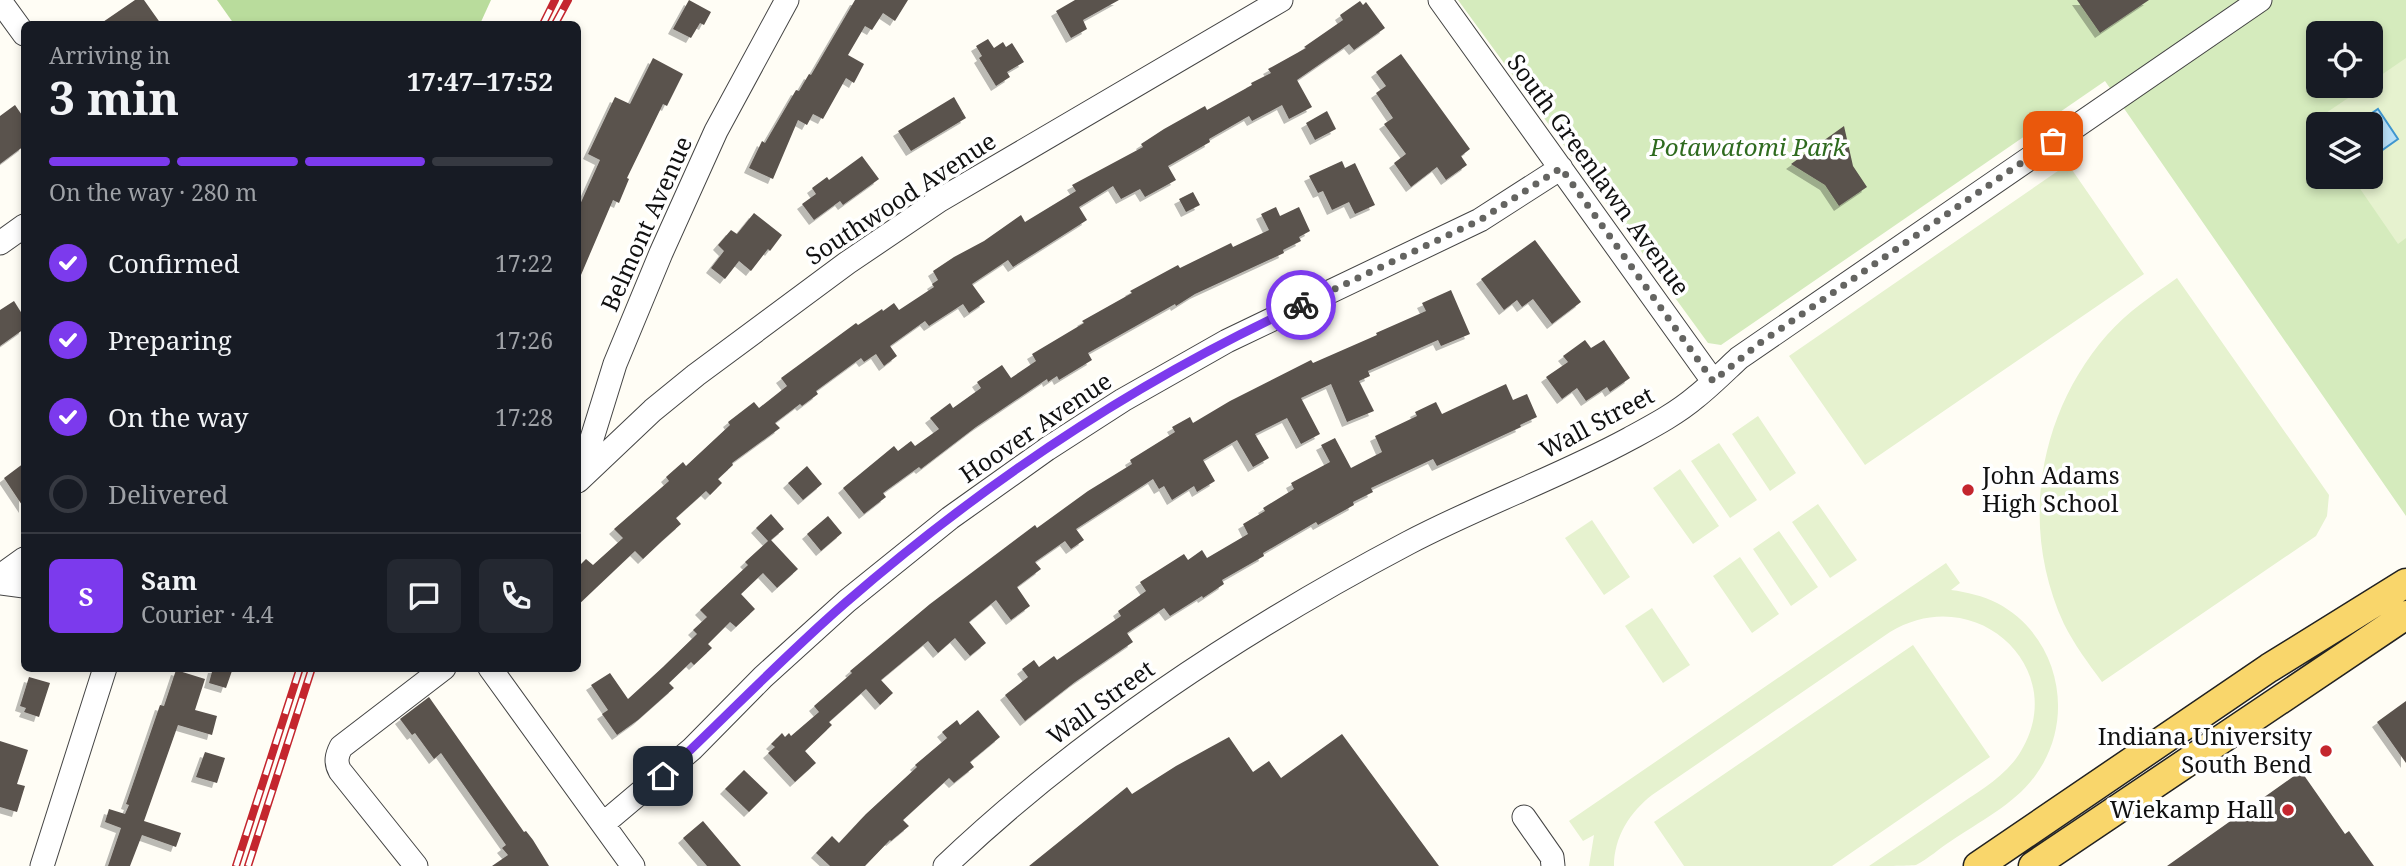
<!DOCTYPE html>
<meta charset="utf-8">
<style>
body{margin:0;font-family:"Noto Serif",serif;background:#242831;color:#f1f3f6;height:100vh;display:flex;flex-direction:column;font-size:26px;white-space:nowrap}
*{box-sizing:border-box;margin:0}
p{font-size:23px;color:#9ea1a6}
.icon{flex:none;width:38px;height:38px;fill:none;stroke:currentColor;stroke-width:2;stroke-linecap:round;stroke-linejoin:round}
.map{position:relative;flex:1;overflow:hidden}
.panel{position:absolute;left:21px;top:21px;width:560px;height:651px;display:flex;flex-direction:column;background:#171b24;border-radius:10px;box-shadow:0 4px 10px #0003}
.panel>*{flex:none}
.buttons{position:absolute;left:2306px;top:21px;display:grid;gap:14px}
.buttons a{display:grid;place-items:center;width:77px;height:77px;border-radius:10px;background:#171b24;box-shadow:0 4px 10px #0003;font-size:35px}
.pin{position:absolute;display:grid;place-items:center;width:60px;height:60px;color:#fff;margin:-30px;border-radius:14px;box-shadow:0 4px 10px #0006}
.courier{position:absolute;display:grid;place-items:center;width:70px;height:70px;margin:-35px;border:5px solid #7c3aed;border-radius:50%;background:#fff;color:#222;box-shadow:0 2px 9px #0007}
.headline em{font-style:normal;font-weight:700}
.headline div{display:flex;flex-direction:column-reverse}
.headline{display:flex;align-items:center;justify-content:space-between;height:119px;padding:0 28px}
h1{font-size:46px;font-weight:700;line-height:52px}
.bar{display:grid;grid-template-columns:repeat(4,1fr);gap:10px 7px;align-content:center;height:84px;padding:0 28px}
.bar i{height:9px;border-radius:5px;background:#363941}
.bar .on{background:#7c3aed}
.bar p{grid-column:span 4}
.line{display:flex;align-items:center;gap:18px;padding:0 28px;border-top:2px solid #363941}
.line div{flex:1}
.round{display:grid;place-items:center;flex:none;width:74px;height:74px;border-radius:10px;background:#242831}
ol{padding:0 28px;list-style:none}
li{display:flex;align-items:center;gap:21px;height:77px}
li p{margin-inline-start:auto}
li .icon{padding:7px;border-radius:50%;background:#7c3aed;color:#fff;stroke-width:4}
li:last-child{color:#9ea1a6}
li i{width:38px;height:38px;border:4px solid #363941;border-radius:50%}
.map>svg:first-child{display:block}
.green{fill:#d5ebbd;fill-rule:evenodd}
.forest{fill:#b9dc9c}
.pitch{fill:#e6f2cf}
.water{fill:#b9e0f7;stroke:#3f96cf;stroke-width:2}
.building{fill:#5a524d;filter:url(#shadow)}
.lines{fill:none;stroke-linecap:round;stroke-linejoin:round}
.minor-casing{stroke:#444;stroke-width:25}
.major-casing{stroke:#222;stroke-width:31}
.minor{stroke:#fff;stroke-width:23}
.major{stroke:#f9d66b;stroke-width:28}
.rail-casing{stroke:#c4262e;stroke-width:8}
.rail{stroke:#fff;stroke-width:5;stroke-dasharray:16;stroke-linecap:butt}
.done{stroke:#646461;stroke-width:7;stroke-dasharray:0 12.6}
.route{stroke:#7c3aed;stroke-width:9}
.poi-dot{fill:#c4262e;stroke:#fff;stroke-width:2.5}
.labels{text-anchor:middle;stroke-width:7;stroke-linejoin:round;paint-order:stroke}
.park-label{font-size:24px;font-style:italic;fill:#2f6b1f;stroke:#fff}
.street-label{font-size:24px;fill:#111;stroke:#fff}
.poi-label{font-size:24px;fill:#111;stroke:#fff;text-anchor:end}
</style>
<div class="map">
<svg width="2406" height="866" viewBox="0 0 2406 866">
<defs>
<filter id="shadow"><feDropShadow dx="-5" dy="5" stdDeviation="0" flood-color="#0004"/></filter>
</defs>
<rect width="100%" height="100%" fill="#fffdf5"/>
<path class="green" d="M1458 0H2406V516L2105 81 1721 345 1708 343ZM2319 33H2371V86H2319ZM2319 124H2371V177H2319Z"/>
<path class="forest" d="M217 0H491L480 24H234Z"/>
<path class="pitch" d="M2406 58V238L2398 244 2352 177H2371V124H2319V129L2314 121 2366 86H2371V82Z
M2068 164 2144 274 1865 465 1789 356Z
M2177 278 2329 495 2327 516 2316 536 2102 682C2088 663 2074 644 2064 624 2019 527 2038 414 2107 335 2127 312 2153 295 2177 278Z
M1758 416 1796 473 1770 491 1732 434Z
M1719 443 1757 500 1730 518 1691 461Z
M1680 469 1719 526 1693 544 1653 488Z
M1818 504 1857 560 1830 578 1792 522Z
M1592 520 1630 577 1604 595 1565 538Z
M1779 531 1818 587 1791 606 1753 549Z
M1740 557 1779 614 1752 633 1713 576Z
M1946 563 1960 583 1951 590C1967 592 1983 596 1997 603 2060 636 2077 720 2035 776 2015 804 1979 822 1951 841 1940 848 1928 859 1916 865 1907 866 1880 866 1869 866 1897 847 1925 828 1953 809 1977 792 2006 777 2021 751 2071 668 1975 580 1890 632L1652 795C1630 812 1614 837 1614 866H1589L1594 835 1583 841 1569 821Z
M1652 608 1690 665 1663 683 1625 626Z
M1913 645 1990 757 1832 866H1684L1654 822Z"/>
<path class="water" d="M2378 109 2398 139 2371 158V124H2356Z"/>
<path class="building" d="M135 0H144L161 24H100Z
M689 0 711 12 704 25 700 23 691 38 673 29Z
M855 0H908L895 21 883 13 872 30 865 26 848 55 864 64 854 83 846 78 823 119 813 114 807 125 798 120 773 179 749 168 762 141 765 143 796 90 799 91 809 74 811 75Z
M1075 0H1119L1083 20 1087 29 1071 38 1056 11Z
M2077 0H2149L2100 33Z
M1360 1 1363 5 1366 2 1385 28 1354 50 1349 44 1297 80 1312 107 1289 119 1282 105 1252 121 1249 116 1209 139 1210 142 1168 166 1176 180 1145 197 1140 189 1121 199 1113 186 1079 207 1087 220 1013 267 1008 260 972 284 985 302 969 313 963 304 929 326 925 321 890 346 897 356 884 366 876 354 864 362 861 358 816 391 818 394 802 406 800 404 775 423 780 428 732 463 733 465 718 479 722 483 710 495 706 491 676 518 681 524 662 541 643 559 635 551 578 605V567L586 559 593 565 623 538 614 529 669 481 666 477 683 462 686 466 730 425 728 422 754 402 759 408 787 386 781 378 856 323 858 325 882 309 883 311 894 303 899 310 934 287 932 284 938 280 933 271 954 257 984 241 1021 215 1025 222 1076 191 1072 185 1143 147 1141 144 1164 129 1205 106 1207 110 1252 85 1251 83 1271 73 1268 69 1306 48 1304 47 1343 20 1340 15Z
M988 39 994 48 1003 42 1006 47 1012 43 1024 62 1007 72 1010 77 996 86 979 58 982 56 976 46Z
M1401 54 1470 149 1461 156 1467 165 1446 180 1437 167 1411 187 1394 163 1406 154 1384 124 1393 118 1376 93 1386 86 1376 72Z
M653 58 683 74 667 106 663 104 627 178 629 179 619 203 613 200 578 282V209L600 160 588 154 615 97 630 104Z
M954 97 966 118 911 151 898 131Z
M15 105 24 118V146L0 164V116Z
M1327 111 1336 129 1315 140 1306 123Z
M1844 126 1853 166 1867 187 1839 206 1825 185 1791 164Z
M862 156 879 179 843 205 840 201 814 220 802 204 816 194 812 188 827 177 829 180Z
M1342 161 1345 168 1355 163 1375 205 1355 214 1349 202 1332 210 1323 191 1318 193 1309 176Z
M1193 192 1200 205 1186 212 1179 199Z
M1276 207 1280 216 1299 207 1310 231 1299 237 1301 241 1283 250 1284 253 1195 294 1176 306 1175 304 1088 353 1092 360 1059 380 1057 376 1048 382 1047 379 976 427 921 469 919 467 883 493 886 497 864 514 843 488 894 446 898 451 911 441 915 446 939 429 930 418 950 403 953 408 981 388 977 382 1002 365 1011 378 1036 361 1032 354 1084 323 1082 321 1132 293 1130 291 1178 265 1180 268 1231 243 1233 247 1269 230 1261 214Z
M754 213 782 235 770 251 768 249 751 271 739 261 725 279 711 268 724 251 718 245 731 230 737 234Z
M1535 240 1581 302 1552 324 1533 299 1522 307 1517 300 1504 310 1481 279Z
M1451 290 1470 334 1441 346 1438 340 1368 371 1370 376 1359 381 1374 411 1347 422 1331 384 1301 398 1320 434 1301 444 1287 418 1255 434 1269 458 1253 467 1237 440 1203 460 1215 481 1197 492 1194 486 1172 500 1164 486 1159 489 1153 479 1076 529 1084 540 1071 549 1065 541 1035 562 1041 569 1017 587 1030 606 1011 620 996 600 969 622 986 643 970 656 955 638 938 653 928 641 881 680 893 693 880 705 866 689 829 722 832 725 805 751 816 763 795 782 768 753 775 747 771 744 782 733 785 737 789 733 791 736 819 712 814 706 852 673 850 671 930 604 1035 525 1037 528 1088 491 1132 464 1130 460 1175 432 1172 427 1190 417 1193 423 1230 401 1311 360 1313 363 1377 335 1376 333 1426 311 1422 303Z
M14 301 24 317V329L0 346V310Z
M1585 340 1591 348 1604 340 1630 378 1610 392 1607 387 1586 401 1577 388 1562 399 1546 377 1568 362 1563 356Z
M1506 384 1513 400 1527 394 1537 417 1520 425 1521 427 1437 466 1433 459 1371 488 1373 492 1353 502 1354 505 1318 525 1316 522 1263 553 1264 556 1222 580 1224 584 1203 598 1202 596 1170 616 1164 608 1127 633 1133 642 1075 682 1025 721 1005 695 1028 677 1022 669 1034 660 1039 667 1054 656 1057 660 1121 616 1118 611 1146 591 1140 582 1184 554 1188 560 1202 550 1207 558 1248 534 1243 524 1265 511 1263 508 1294 489 1291 483 1330 462 1321 445 1335 438 1351 468 1382 452 1375 436 1417 416 1415 412 1436 402 1442 414Z
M24 463V508L4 478Z
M807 466 822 484 803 500 788 483Z
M771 514 784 529 771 540 798 569 777 588 763 573 741 594 755 609 736 627 730 622 708 644 712 648 694 665 691 662 669 683 674 688 638 720 617 735 602 714 608 710 591 685 610 673 628 699 663 667 697 634 693 630 707 617 700 610 748 565 745 562 768 541 756 528Z
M828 516 842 533 821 551 807 534Z
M213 668H233L226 688 209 683Z
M176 670 205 679 195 710 217 716 212 735 178 725 144 821 181 833 176 847 142 835 130 866H108L121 828 105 822 109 809 125 814 129 805 126 804 135 778 160 705 164 706Z
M29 677 50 683 39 717 24 712 26 708 20 706Z
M429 697 524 832 526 831 533 840 549 866H492L508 855 502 848 506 845 441 753 434 759 415 733 412 735 400 719Z
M2406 701V763L2377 722Z
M978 710 1000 737 970 762 974 767 954 783 949 778 903 820 909 826 891 841 890 840 865 866H830L816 853 832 836 839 843 866 814 917 767 915 765 947 738 942 732 957 720 960 725Z
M1342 734 1439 866H1029L1127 787 1132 794 1176 766 1229 737 1253 772 1269 761 1281 778Z
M0 741 28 750 17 784 25 786 17 812 0 807Z
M205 752 225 758 217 783 196 777Z
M744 770 768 793 749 812 725 789Z
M2301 771 2345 834 2349 831 2374 866H2167Z
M703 821 741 866H707L683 838Z"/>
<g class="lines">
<defs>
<path id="minor" d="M1440 0 1713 381
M0 1 24 34
M0 243 24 226
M580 477 615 364 661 253 716 131 787 0
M578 481 653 410 696 375 847 263 940 200 1281 0
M0 576 24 559
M0 583 24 586
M490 668 633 866
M1524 817 1552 857 1553 866
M603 824 692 749 763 677 847 601 950 518 1047 449 1123 400 1227 341 1480 220 1561 168
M42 866 105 668
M416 866 340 771C335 762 337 755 341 747L444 668
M945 866C1083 735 1241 631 1408 543 1480 505 1557 478 1629 439 1651 427 1676 414 1696 397 1711 385 1725 371 1739 358L2260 0"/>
<path id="major" d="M1978 866 2269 668 2406 583
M2033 866 2406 615"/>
</defs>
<use href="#minor" class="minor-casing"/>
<use href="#major" class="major-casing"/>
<use href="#minor" class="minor"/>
<use href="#major" class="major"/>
<defs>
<path id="rail" d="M543 24 555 0
M555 24 568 0
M236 866 300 668
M248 866 312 668"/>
</defs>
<use href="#rail" class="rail-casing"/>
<use href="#rail" class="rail"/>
</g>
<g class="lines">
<path class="done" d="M1301 305 1480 220 1561 168 1713 381 1760 343 2053 141"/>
<path class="route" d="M663 776C724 719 781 659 844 604 981 485 1136 381 1301 305"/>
</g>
<g class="poi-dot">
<circle cx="1968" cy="490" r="7"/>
<circle cx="2326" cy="751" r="7"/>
<circle cx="2288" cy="810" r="7"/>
</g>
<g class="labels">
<g class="park-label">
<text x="1748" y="156">Potawatomi Park</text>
</g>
<g class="street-label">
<text transform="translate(1598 175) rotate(54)" y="8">South Greenlawn Avenue</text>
<text transform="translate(901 199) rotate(-33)" y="8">Southwood Avenue</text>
<text transform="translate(647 224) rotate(-66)" y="8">Belmont Avenue</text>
<text transform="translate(1597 423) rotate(-28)" y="8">Wall Street</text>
<text transform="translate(1036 428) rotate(-34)" y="8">Hoover Avenue</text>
<text transform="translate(1101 703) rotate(-36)" y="8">Wall Street</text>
</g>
<g class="poi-label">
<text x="1982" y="484" text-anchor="start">John Adams<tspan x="1982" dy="28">High School</tspan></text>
<text x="2312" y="745">Indiana University<tspan x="2312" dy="28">South Bend</tspan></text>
<text x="2274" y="818">Wiekamp Hall</text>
</g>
</g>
</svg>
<div class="buttons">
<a><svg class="icon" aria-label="locate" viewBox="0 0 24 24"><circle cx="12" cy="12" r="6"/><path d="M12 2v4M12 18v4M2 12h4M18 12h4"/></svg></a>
<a><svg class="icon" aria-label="layers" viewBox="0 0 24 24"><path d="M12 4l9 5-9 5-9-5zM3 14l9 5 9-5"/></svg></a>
</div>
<div class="pin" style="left:2053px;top:141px;background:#ea580c"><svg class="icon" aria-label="bag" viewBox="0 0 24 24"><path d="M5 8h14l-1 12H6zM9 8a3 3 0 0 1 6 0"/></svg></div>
<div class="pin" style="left:663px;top:776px;background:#1f2937"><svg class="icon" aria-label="home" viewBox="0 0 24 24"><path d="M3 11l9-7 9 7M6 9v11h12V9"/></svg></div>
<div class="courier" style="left:1301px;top:305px"><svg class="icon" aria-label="bike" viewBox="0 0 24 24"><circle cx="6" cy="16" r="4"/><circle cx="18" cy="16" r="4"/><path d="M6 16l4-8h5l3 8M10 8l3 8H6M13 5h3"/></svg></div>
<section class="panel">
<div class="headline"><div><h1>3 min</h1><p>Arriving in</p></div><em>17:47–17:52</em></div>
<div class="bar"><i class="on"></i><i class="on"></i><i class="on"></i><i></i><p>On the way · 280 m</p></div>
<ol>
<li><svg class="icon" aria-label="check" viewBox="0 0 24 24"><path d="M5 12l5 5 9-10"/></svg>Confirmed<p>17:22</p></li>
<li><svg class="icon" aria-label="check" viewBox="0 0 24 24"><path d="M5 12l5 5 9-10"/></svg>Preparing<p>17:26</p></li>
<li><svg class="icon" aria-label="check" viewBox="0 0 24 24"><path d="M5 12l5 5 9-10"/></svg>On the way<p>17:28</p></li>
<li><i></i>Delivered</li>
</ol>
<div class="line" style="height:126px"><b class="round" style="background:#7c3aed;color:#fff">S</b><div><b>Sam</b><p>Courier · 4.4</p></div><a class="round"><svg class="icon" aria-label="chat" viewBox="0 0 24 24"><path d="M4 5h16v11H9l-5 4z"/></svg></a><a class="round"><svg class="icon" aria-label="phone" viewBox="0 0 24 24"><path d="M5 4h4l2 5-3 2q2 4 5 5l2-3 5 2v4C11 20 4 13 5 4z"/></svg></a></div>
</section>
</div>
